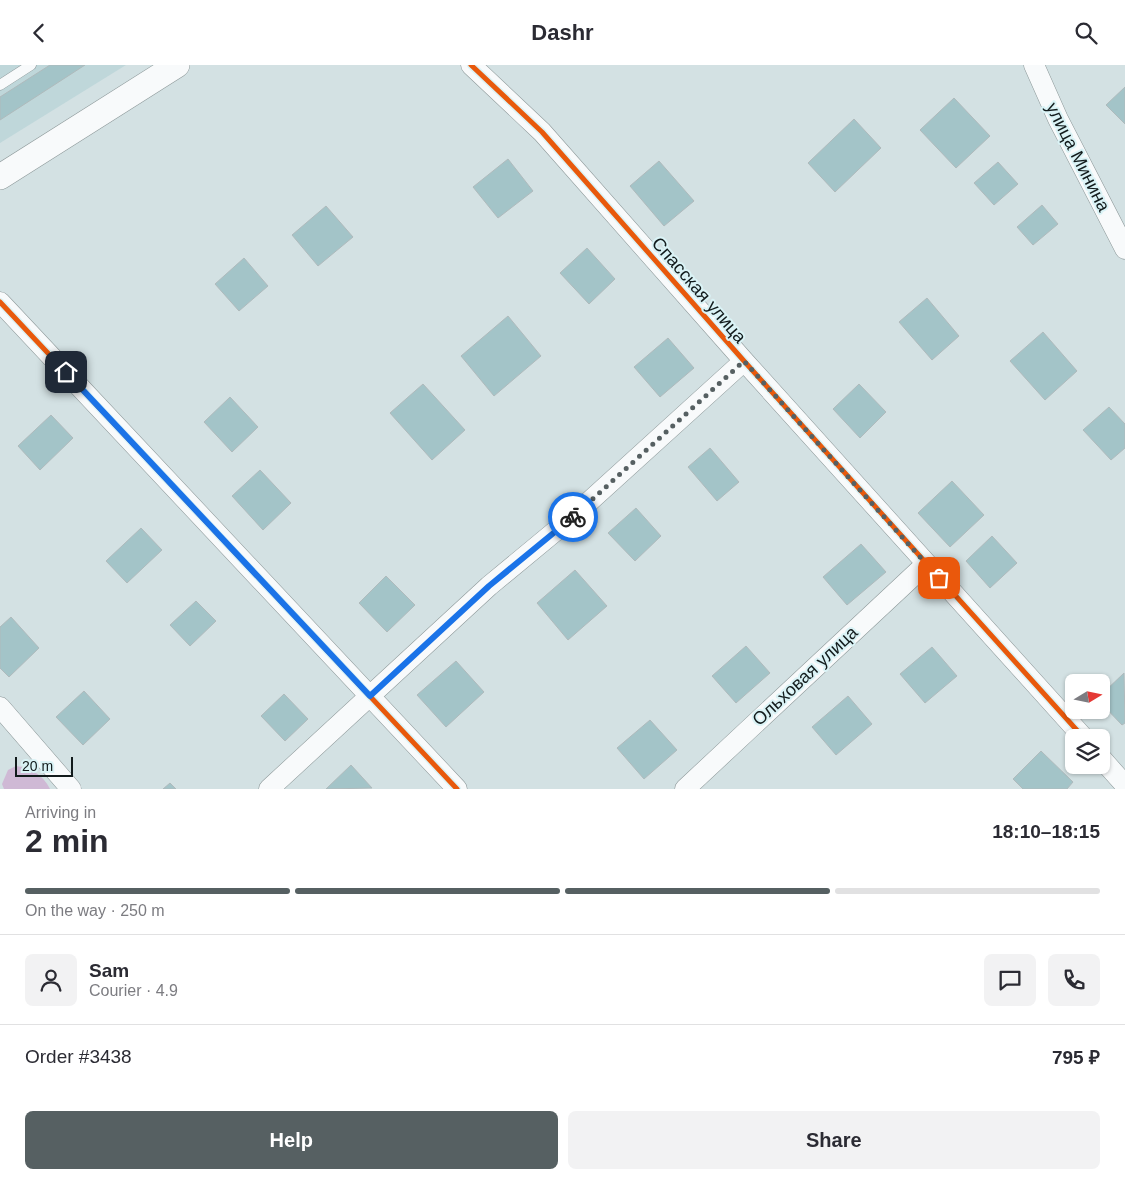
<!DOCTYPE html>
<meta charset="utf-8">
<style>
body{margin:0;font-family:Arial,sans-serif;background:#f2f2f3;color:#2b2b33;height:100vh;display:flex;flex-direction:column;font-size:19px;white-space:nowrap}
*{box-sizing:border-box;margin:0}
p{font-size:16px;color:#7c7c81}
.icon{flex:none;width:28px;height:28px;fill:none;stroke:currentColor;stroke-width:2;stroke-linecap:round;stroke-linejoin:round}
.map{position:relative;height:724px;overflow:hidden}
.panel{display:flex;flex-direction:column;background:#fff;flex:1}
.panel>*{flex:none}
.needle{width:32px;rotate:80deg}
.buttons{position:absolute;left:1065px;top:609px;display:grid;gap:10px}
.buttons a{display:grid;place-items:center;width:45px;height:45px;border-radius:8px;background:#fff;box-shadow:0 1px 4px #0004;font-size:25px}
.scale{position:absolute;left:15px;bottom:12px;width:58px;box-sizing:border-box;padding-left:5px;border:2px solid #121b1c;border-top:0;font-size:14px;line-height:18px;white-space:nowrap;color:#121b1c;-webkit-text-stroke:4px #daf3f6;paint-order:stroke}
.pin{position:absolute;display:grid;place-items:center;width:42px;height:42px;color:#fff;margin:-21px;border-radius:10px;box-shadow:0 2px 8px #0006}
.courier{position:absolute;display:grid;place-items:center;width:50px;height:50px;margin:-25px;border:4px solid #1a73e8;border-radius:50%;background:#fff;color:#222;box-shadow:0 1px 6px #0007}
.headline em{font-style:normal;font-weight:700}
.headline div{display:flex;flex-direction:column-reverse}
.headline{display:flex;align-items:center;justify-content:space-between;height:85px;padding:0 25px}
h1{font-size:32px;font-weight:700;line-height:38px}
.bar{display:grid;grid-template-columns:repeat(4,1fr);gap:8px 5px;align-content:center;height:60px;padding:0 25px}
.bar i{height:6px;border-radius:4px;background:#e1e1e2}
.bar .selected{background:#566062}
.bar p{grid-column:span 4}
.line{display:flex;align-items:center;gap:12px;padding:0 25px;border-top:1px solid #e1e1e2}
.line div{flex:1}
.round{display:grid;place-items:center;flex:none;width:52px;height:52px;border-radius:8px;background:#f2f2f3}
.action{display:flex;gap:10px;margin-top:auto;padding:10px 25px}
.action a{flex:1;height:58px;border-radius:8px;background:#566062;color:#fff;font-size:20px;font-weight:700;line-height:58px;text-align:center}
.action a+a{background:#f2f2f3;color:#2b2b33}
header{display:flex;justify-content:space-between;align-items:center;height:65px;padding:0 25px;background:#fff;font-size:22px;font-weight:700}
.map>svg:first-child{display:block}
.built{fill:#bfd7da}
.green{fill:#cfb9d5}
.building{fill:#a3c4c8;stroke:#afbabc}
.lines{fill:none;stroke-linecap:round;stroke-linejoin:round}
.service-casing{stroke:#8c9798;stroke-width:11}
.minor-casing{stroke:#8c9798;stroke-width:21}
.tertiary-casing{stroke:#8c9798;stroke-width:26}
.service{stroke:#f8fafb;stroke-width:10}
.minor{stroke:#f8fafb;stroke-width:20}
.tertiary{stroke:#f8fafb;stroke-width:25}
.cycleway-casing{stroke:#daf3f6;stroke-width:8}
.cycleway{stroke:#e8590c;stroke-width:5}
.done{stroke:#566062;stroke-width:5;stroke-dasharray:0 9}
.route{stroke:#1a73e8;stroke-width:6}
.labels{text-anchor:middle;stroke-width:4;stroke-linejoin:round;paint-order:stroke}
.street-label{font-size:18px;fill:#121b1c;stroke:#daf3f6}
</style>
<header><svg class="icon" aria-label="back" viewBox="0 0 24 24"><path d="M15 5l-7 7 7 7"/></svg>Dashr<svg class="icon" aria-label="search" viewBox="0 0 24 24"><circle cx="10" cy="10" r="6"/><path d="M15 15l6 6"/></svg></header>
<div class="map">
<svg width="1125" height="724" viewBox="0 0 1125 724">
<rect width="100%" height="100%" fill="#d3e1e3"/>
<path class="built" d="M0 0H126L0 78Z"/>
<path class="green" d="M16 701C31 703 43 710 50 724H4L2 719 8 705Z"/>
<path class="building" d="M50 0H85L0 55V32Z
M1125 22V59L1106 40Z
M954 33 990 71 956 103 920 65Z
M854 54 881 83 835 127 808 98Z
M508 94 533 126 498 153 473 122Z
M659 96 694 136 664 161 630 121Z
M998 97 1018 119 994 140 974 118Z
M1042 140 1058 159 1033 180 1017 162Z
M326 141 353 172 318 201 292 170Z
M587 183 615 214 589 239 560 208Z
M244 193 268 221 239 246 215 219Z
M927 233 959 271 932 295 899 257Z
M508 251 541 291 494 331 461 291Z
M1043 267 1077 306 1045 335 1010 296Z
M668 273 694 303 660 332 634 302Z
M423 319 465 365 432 395 390 348Z
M859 319 886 347 860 373 833 344Z
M230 332 258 362 232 387 204 357Z
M1109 342 1125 359V383L1111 395 1083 365Z
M51 350 73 373 40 405 18 381Z
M710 383 739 417 717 436 688 402Z
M260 405 291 438 263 465 232 431Z
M952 416 984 450 950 482 918 448Z
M636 443 661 471 635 496 608 468Z
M141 463 162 485 127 518 106 496Z
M992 471 1017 498 990 523 966 496Z
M861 479 886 507 847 540 823 512Z
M575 505 607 541 568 575 537 538Z
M386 511 415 540 387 567 359 538Z
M196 536 216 556 190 581 170 560Z
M11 552 39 583 9 612 0 603V562Z
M746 581 770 608 736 638 712 611Z
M932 582 957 611 925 638 900 609Z
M456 596 484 627 446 662 417 630Z
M1124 608 1125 658 1122 660 1101 638V630Z
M84 626 110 654 83 680 56 652Z
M284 629 308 654 285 676 261 651Z
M848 631 872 659 836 690 812 662Z
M650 655 677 685 644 714 617 683Z
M1041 686 1073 717 1067 724H1023L1013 714Z
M351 700 372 723 326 724Z
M170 718 176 724H163Z"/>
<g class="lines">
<defs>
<path id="service" d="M0 20 31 0"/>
<path id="minor" d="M471 0 542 67 744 296 1083 672
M1034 0 1058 54 1125 184
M0 237 457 724
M0 642 71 724
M1101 693 1125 720
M269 724 489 521 570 454 744 296
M685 724 926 499"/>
<path id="tertiary" d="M0 112 177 0"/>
</defs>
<use href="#service" class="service-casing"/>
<use href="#minor" class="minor-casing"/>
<use href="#tertiary" class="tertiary-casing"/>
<use href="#service" class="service"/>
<use href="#minor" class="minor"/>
<use href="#tertiary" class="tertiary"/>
<defs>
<path id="cycleway" d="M471 0 542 67 744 296 1083 672
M0 237 457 724"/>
</defs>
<use href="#cycleway" class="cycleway-casing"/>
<use href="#cycleway" class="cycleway"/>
</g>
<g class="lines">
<path class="done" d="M573 452 744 296 939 513"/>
<path class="route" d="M66 307 370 631 489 521 573 452"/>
</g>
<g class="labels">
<g class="street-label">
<text transform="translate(1078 92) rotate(63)" y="6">улица Минина</text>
<text transform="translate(699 225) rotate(49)" y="6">Спасская улица</text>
<text transform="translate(805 611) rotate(-43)" y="6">Ольховая улица</text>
</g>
</g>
</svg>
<div class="buttons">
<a><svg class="needle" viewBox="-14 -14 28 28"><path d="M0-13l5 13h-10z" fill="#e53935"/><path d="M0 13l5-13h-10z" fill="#7c7c81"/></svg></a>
<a><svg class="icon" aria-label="layers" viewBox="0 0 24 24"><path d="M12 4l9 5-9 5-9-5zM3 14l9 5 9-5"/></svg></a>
</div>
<div class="scale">20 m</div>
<div class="pin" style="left:939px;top:513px;background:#ea580c"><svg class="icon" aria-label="bag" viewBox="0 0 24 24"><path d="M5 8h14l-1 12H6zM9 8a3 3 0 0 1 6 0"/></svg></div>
<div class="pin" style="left:66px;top:307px;background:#1f2937"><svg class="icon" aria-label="home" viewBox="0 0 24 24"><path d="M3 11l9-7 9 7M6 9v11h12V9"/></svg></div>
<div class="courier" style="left:573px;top:452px"><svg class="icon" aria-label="bike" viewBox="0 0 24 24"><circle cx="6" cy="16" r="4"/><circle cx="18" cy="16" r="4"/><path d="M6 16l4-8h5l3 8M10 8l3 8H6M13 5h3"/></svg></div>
</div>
<section class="panel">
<div class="headline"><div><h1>2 min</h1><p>Arriving in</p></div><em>18:10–18:15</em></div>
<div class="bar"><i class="selected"></i><i class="selected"></i><i class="selected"></i><i></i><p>On the way · 250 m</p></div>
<div class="line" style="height:90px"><a class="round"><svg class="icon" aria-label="person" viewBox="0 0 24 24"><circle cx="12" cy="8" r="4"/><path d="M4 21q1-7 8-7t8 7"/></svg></a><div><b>Sam</b><p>Courier · 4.9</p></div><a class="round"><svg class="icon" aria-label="chat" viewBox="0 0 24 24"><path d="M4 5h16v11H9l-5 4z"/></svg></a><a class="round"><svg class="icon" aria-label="phone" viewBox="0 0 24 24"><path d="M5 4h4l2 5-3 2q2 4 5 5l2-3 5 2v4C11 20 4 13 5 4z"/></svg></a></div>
<div class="line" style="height:65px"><div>Order #3438</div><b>795 ₽</b></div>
<div class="action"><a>Help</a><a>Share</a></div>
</section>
